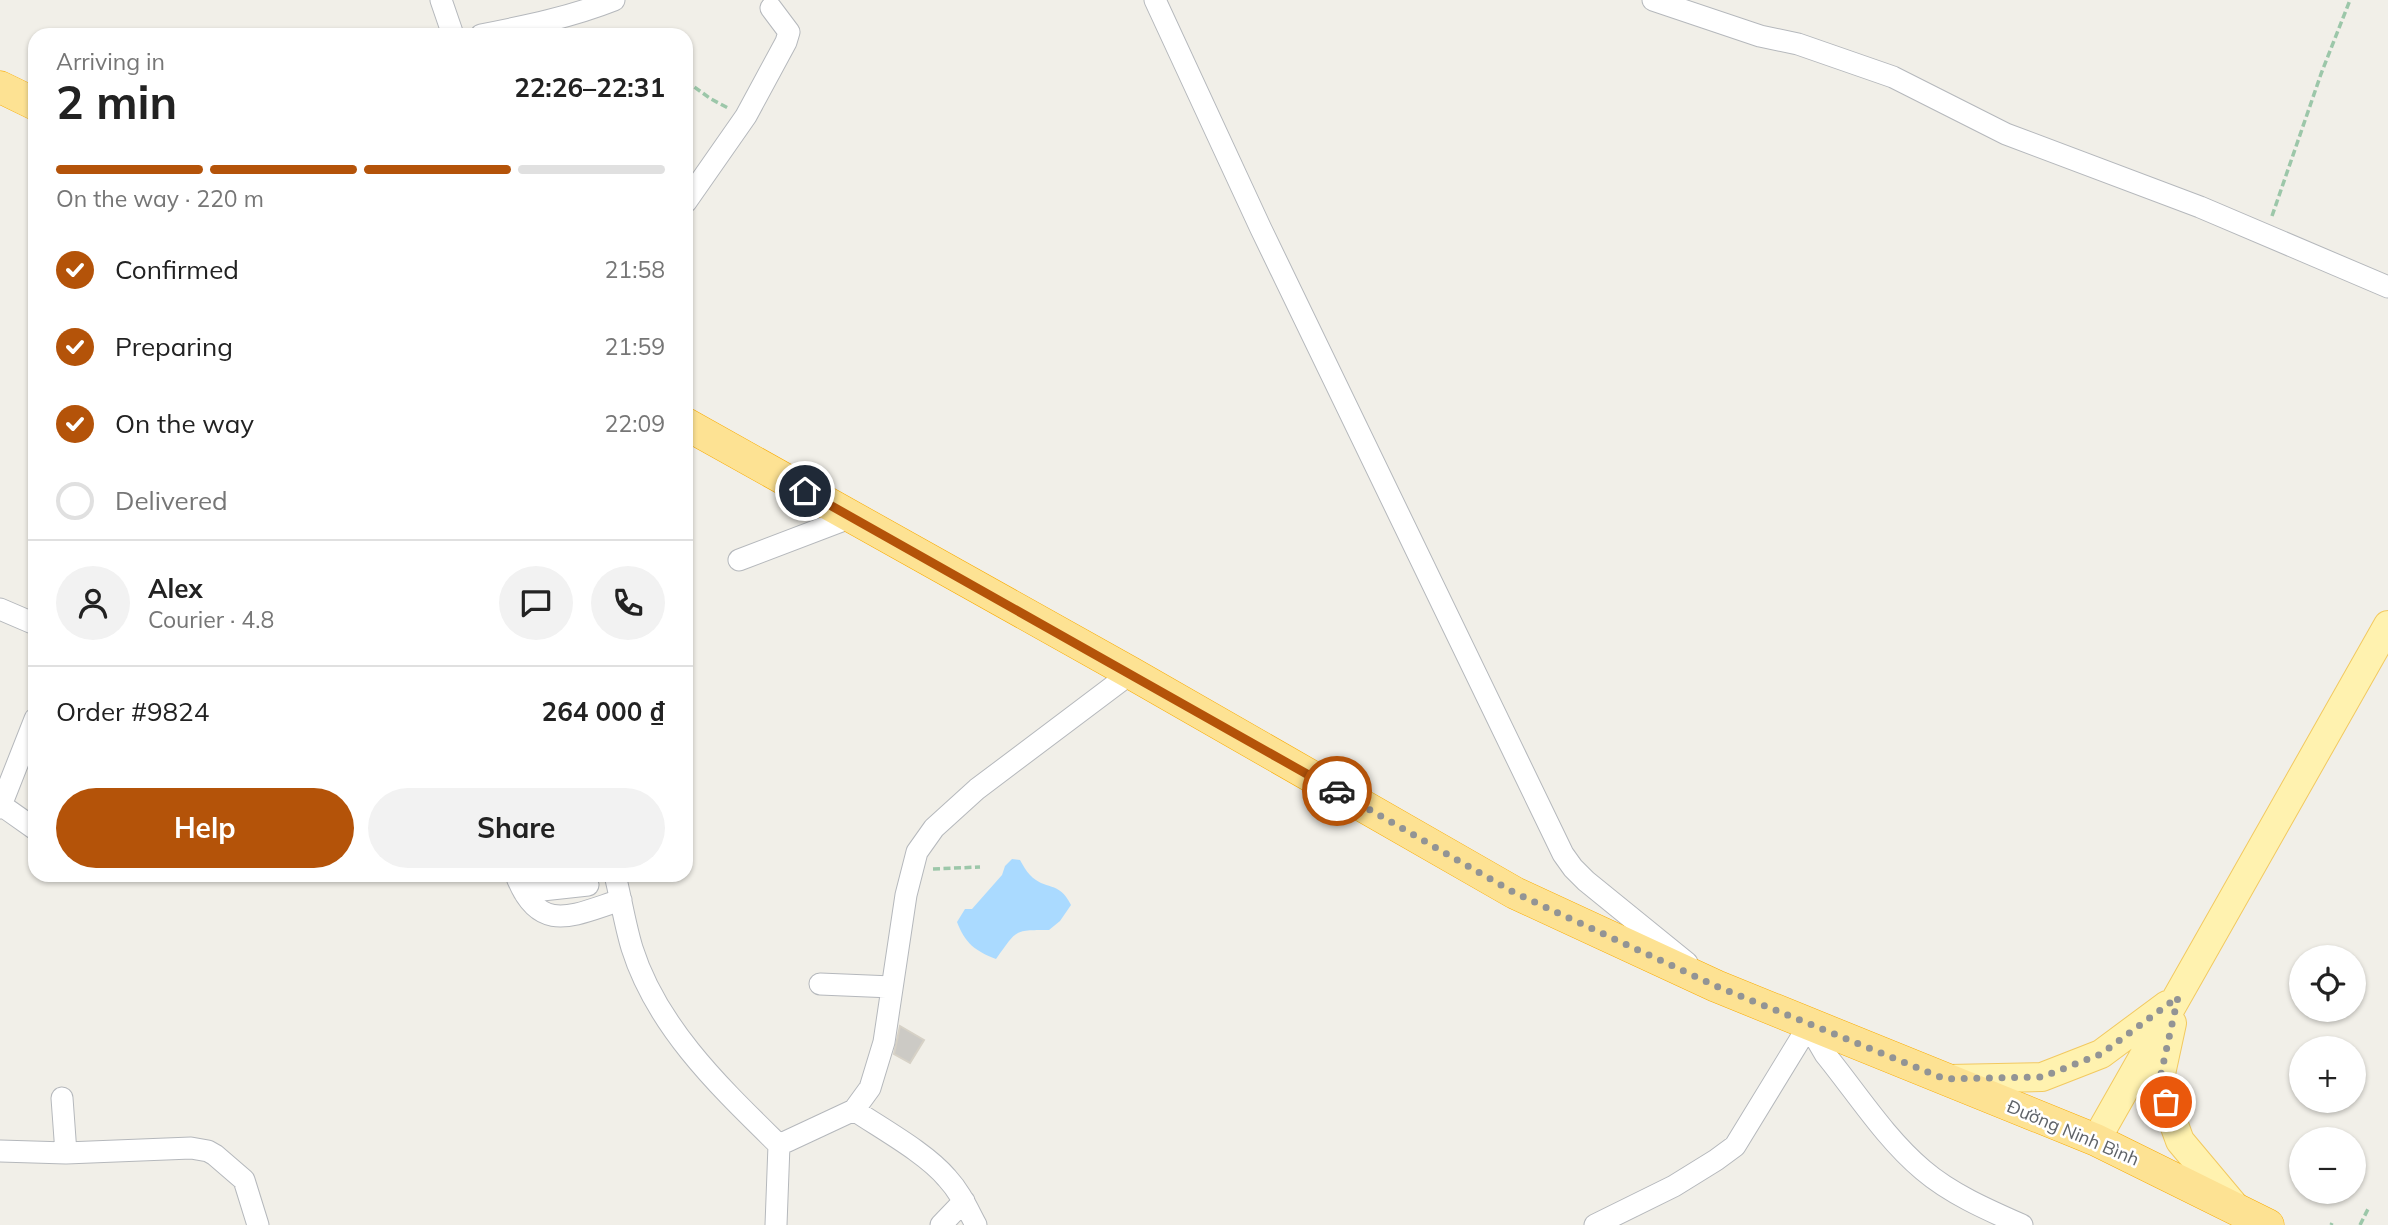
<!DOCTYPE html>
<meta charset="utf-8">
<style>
body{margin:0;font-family:Mulish,sans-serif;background:#f2f2f2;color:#222;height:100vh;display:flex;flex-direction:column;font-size:26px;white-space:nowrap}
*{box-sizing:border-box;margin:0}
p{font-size:23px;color:#767676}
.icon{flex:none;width:38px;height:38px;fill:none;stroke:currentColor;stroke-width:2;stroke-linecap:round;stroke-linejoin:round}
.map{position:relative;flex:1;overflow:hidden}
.panel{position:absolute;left:28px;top:28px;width:665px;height:854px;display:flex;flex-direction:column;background:#fff;border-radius:21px;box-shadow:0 2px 5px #0004}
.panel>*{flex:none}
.tools{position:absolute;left:2289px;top:945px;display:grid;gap:14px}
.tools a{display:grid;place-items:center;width:77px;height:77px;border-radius:50%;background:#fff;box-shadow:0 2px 5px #0004;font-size:35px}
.pin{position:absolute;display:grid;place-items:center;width:60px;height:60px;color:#fff;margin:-30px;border:4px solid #fff;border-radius:50%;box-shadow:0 2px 7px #0007}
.courier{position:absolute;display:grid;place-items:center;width:70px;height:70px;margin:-35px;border:5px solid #b45309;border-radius:50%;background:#fff;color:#222;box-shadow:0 2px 9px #0007}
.overview em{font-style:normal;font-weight:700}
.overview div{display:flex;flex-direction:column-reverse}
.overview{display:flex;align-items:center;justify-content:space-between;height:119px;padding:0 28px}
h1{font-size:46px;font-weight:700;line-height:52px}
.bar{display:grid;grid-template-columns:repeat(4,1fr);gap:10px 7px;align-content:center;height:84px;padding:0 28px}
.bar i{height:9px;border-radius:5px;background:#e0e0e0}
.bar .current{background:#b45309}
.bar p{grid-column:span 4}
.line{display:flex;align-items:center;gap:18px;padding:0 28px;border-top:2px solid #e0e0e0}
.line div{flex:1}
.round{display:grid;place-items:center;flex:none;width:74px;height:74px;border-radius:37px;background:#f2f2f2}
ol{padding:0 28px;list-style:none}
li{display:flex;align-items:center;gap:21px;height:77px}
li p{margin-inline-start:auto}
li .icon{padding:7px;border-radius:50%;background:#b45309;color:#fff;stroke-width:4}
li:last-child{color:#767676}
li i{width:38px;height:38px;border:4px solid #e0e0e0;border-radius:50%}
.button{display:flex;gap:14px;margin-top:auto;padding:14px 28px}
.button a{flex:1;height:80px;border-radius:42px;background:#b45309;color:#fff;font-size:28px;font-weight:700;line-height:80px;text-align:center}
.button a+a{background:#f2f2f2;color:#222}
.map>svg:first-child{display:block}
.water{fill:#aadaff}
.building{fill:#cccac5;stroke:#d6d1c6;stroke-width:2}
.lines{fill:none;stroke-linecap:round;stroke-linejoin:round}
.minor-casing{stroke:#b5b8bc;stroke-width:23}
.major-casing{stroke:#f2c960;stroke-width:30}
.highway-casing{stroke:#f9ab00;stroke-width:33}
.path{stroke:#9cc7a9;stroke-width:3.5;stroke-dasharray:7 3.5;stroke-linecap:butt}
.minor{stroke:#fff;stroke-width:21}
.major{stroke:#fff2af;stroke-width:28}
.highway{stroke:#fde293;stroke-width:32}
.done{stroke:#929495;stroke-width:7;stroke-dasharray:0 12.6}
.route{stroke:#b45309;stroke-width:9}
.labels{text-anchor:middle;stroke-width:5;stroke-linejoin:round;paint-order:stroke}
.street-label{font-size:18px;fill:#5f6368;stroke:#fff}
</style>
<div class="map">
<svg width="2388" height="1225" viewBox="0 0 2388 1225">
<rect width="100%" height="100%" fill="#f1efe8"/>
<path class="water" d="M1012 859 1020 860C1023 865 1026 871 1030 875 1045 891 1059 880 1071 905L1060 921 1049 930C1013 930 1017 930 996 959 975 951 965 943 957 922L965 909H972L1002 875 1005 866Z"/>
<path class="building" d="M900 1026 924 1040 910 1063 894 1054Z"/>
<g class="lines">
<defs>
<path id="minor" d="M441 0 453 35
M1155 0 1261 229 1563 854 1573 868 1586 881 1687 963
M1653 0 1760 36 1798 44 1893 77 2006 134 2200 207 2388 287
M481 35C527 26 571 17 614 0
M686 202 746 116 786 42 789 32 771 8
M739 560 852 517
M0 609 35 624
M1 805 35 829
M0 808 35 719
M516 875C539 936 573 915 621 900
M615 875C621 899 625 925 632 948 657 1028 722 1089 779 1145L776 1225
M524 892 588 885
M820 984 892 987
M1819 1029 1818 1042 1825 1054C1856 1092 1885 1138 1923 1170 1951 1194 1988 1210 2022 1225
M62 1098 66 1153
M854 1110C882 1129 926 1153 947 1178 960 1192 967 1208 976 1225
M779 1145 854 1110 870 1088 884 1042 906 895 917 852 934 828 977 789 1131 673
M0 1151 66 1153 191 1148 208 1151 215 1155 244 1180 258 1225
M941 1225 964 1201
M1595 1225 1674 1186 1716 1160 1735 1146 1809 1025"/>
<path id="major" d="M2172 1023 2159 1083 2180 1141 2237 1209
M1949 1079 2042 1077 2101 1054 2167 1005
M2096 1140 2388 625"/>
<path id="highway" d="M0 87 35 104
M686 424 1131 673 1515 893 1716 986 2096 1140 2268 1225"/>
</defs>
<use href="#minor" class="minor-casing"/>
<use href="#major" class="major-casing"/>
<use href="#highway" class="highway-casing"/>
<path class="path" d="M686 81 711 99 728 108
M2272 216 2321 74 2350 0
M933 869 980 867
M2331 1225 2332 1223
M2360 1225 2369 1207"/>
<use href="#minor" class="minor"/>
<use href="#major" class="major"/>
<use href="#highway" class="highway"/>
</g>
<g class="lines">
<path class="done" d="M1337 791 1515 893 1716 986 1945 1079 2042 1077 2101 1054 2178 997 2159 1083 2166 1102"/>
<path class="route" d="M805 491 1337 791"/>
</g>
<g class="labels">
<g class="street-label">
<text transform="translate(2073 1133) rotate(23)" y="6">Đường Ninh Bình</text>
</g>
</g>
</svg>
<div class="tools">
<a><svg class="icon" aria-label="locate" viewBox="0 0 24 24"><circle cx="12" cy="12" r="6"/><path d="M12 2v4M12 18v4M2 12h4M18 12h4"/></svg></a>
<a>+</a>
<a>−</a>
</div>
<div class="pin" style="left:2166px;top:1102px;background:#ea580c"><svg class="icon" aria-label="bag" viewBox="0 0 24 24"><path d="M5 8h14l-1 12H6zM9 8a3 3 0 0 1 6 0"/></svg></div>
<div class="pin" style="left:805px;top:491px;background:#1f2937"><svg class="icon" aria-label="home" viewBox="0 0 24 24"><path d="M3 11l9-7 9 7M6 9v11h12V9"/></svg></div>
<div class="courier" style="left:1337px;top:791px"><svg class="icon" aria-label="car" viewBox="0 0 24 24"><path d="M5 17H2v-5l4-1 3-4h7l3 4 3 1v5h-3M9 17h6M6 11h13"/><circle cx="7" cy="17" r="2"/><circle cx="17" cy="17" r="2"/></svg></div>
<section class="panel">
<div class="overview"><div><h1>2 min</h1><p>Arriving in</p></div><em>22:26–22:31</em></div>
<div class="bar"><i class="current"></i><i class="current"></i><i class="current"></i><i></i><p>On the way · 220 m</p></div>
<ol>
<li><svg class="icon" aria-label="check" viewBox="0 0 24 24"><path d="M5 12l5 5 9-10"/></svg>Confirmed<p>21:58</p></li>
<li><svg class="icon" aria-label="check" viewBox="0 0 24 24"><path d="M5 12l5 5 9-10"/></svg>Preparing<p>21:59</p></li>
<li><svg class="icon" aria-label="check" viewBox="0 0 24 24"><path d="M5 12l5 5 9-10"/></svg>On the way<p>22:09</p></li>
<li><i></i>Delivered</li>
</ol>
<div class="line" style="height:126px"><a class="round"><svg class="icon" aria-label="person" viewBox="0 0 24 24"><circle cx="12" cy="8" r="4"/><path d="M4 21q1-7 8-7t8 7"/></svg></a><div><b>Alex</b><p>Courier · 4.8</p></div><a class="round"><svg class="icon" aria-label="chat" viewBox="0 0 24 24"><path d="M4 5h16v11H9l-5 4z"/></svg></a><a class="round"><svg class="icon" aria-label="phone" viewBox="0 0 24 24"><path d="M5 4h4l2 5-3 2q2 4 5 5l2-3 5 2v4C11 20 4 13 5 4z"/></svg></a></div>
<div class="line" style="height:91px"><div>Order #9824</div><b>264 000 ₫</b></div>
<div class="button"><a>Help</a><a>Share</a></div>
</section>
</div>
